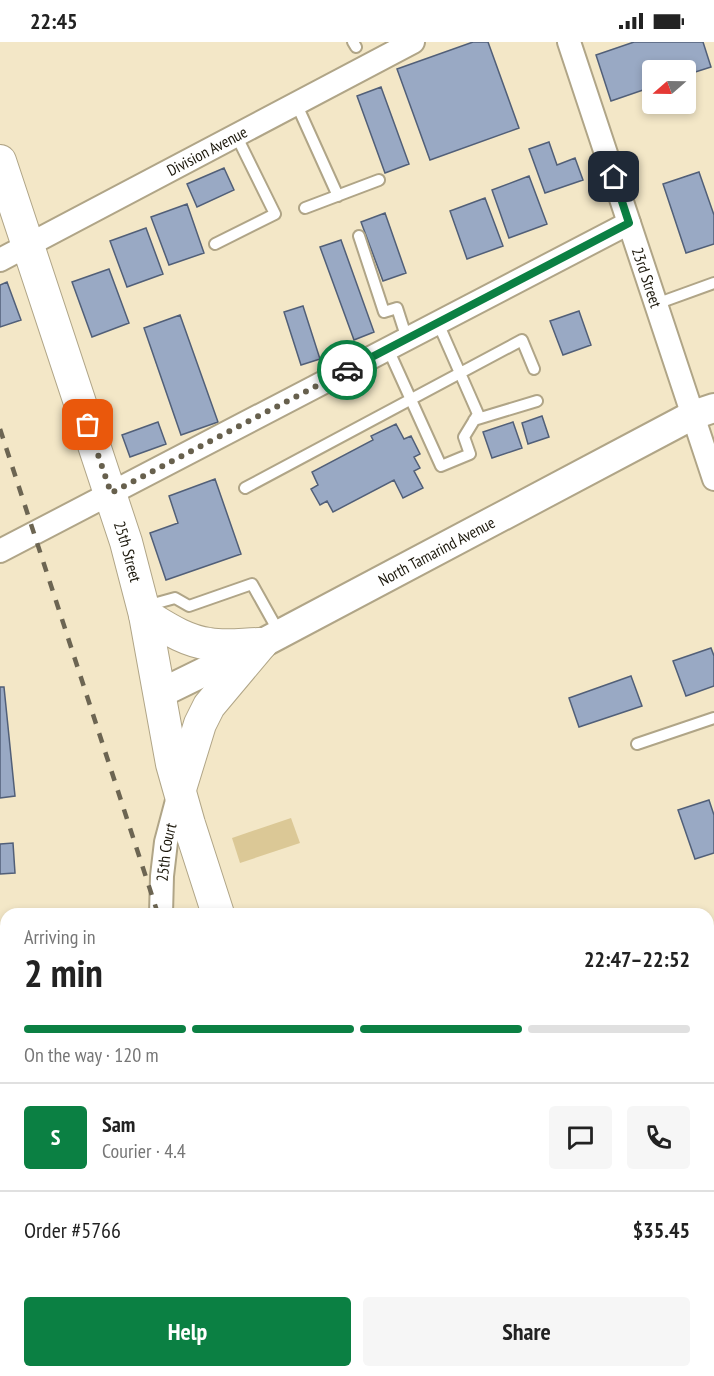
<!DOCTYPE html>
<meta charset="utf-8">
<style>
body{margin:0;font-family:"PT Sans Narrow",sans-serif;background:#f6f6f6;color:#222;height:100vh;display:flex;flex-direction:column;font-size:22px;white-space:nowrap}
*{box-sizing:border-box;margin:0}
p{font-size:20px;color:#767676}
.icon{flex:none;width:33px;height:33px;fill:none;stroke:currentColor;stroke-width:2;stroke-linecap:round;stroke-linejoin:round}
.map{position:relative;flex:1;overflow:hidden}
.details{position:absolute;left:0px;top:866px;width:714px;height:470px;display:flex;flex-direction:column;background:#fff;border-radius:18px 18px 0 0;box-shadow:0 3px 9px #0003}
.details>*{flex:none}
.needle{width:39px;rotate:250deg}
.controls{position:absolute;left:642px;top:18px;display:grid;gap:12px}
.controls a{display:grid;place-items:center;width:54px;height:54px;border-radius:6px;background:#fff;box-shadow:0 3px 9px #0003;font-size:30px}
.pin{position:absolute;display:grid;place-items:center;width:51px;height:51px;color:#fff;margin:-26px;border-radius:12px;box-shadow:0 3px 9px #0006}
.courier{position:absolute;display:grid;place-items:center;width:60px;height:60px;margin:-30px;border:4px solid #0b8043;border-radius:50%;background:#fff;color:#222;box-shadow:0 2px 8px #0007}
.overview em{font-style:normal;font-weight:600}
.overview div{display:flex;flex-direction:column-reverse}
.overview{display:flex;align-items:center;justify-content:space-between;height:102px;padding:0 24px}
h1{font-size:39px;font-weight:600;line-height:45px}
.bar{display:grid;grid-template-columns:repeat(4,1fr);gap:9px 6px;align-content:center;height:72px;padding:0 24px}
.bar i{height:8px;border-radius:4px;background:#e0e0e0}
.bar .selected{background:#0b8043}
.bar p{grid-column:span 4}
.line{display:flex;align-items:center;gap:15px;padding:0 24px;border-top:2px solid #e0e0e0}
.line div{flex:1}
.round{display:grid;place-items:center;flex:none;width:63px;height:63px;border-radius:6px;background:#f6f6f6}
.primary-button{display:flex;gap:12px;margin-top:auto;padding:12px 24px}
.primary-button a{flex:1;height:69px;border-radius:6px;background:#0b8043;color:#fff;font-size:24px;font-weight:600;line-height:69px;text-align:center}
.primary-button a+a{background:#f6f6f6;color:#222}
.status{display:flex;justify-content:space-between;align-items:center;height:42px;padding:0 30px;background:#fff;direction:ltr}
.status svg{height:16px;fill:currentColor}
.map>svg:first-child{display:block}
.green{fill:#dbc896}
.building{fill:#99a9c4;stroke:#515f78;stroke-width:1.5}
.lines{fill:none;stroke-linecap:round;stroke-linejoin:round}
.service-casing{stroke:#b0a587;stroke-width:14}
.minor-casing{stroke:#b0a587;stroke-width:26}
.tertiary-casing{stroke:#b0a587;stroke-width:32}
.secondary-casing{stroke:#b0a587;stroke-width:34}
.service{stroke:#fff;stroke-width:10}
.minor{stroke:#fff;stroke-width:22}
.tertiary{stroke:#fff;stroke-width:28}
.secondary{stroke:#fff;stroke-width:32}
.rail{stroke:#6c6552;stroke-width:4.5;stroke-dasharray:10 10;stroke-linecap:butt}
.done{stroke:#67604d;stroke-width:6;stroke-dasharray:0 10.8}
.route{stroke:#0b8043;stroke-width:8}
.labels{text-anchor:middle;stroke-width:4.5;stroke-linejoin:round;paint-order:stroke}
.street-label{font-size:16px;fill:#1b170b;stroke:#fff}
</style>
<div class="status"><b>22:45</b><svg viewBox="0 0 49 12"><path d="M0 12V9h3v3zM5 12V6h3v6zM10 12V3h3v9zM15 12V0h3v12zM26 1h20v11H26zM47 4h2v5h-2z"/></svg></div>
<div class="map">
<svg width="714" height="1334" viewBox="0 0 714 1334">
<rect width="100%" height="100%" fill="#f3e7c7"/>
<path class="green" d="M291 776 300 801 240 821 232 796Z"/>
<path class="building" d="M473 0H488L519 86 430 118 397 27Z
M634 0H703L711 25 686 33V28H652V45L611 59 596 13Z
M381 45 409 122 385 131 357 54Z
M549 100 557 123 575 116 583 138 545 151 529 107Z
M224 126 234 148 197 165 187 142Z
M699 130 714 173V202L686 211 663 142Z
M529 134 547 182 509 196 492 148Z
M485 156 503 204 467 217 450 169Z
M187 162 204 211 169 223 151 175Z
M385 171 406 231 383 239 361 180Z
M146 186 163 232 127 245 110 199Z
M341 198 374 290 354 298 320 205Z
M109 227 129 281 92 295 72 240Z
M7 240 21 278 0 285V243Z
M303 264 320 317 301 323 284 270Z
M579 269 591 303 563 313 550 279Z
M180 273 218 380 181 393 144 286Z
M542 374 549 395 528 402 522 381Z
M158 380 166 402 130 415 122 393Z
M513 380 522 406 492 416 483 390Z
M396 382 404 397 411 394 420 412 414 415 420 426 414 429 423 446 403 456 394 438 333 470 327 459 320 463 311 447 318 443 312 430 373 398 371 394Z
M215 437 241 512 166 538 150 491 178 481 169 454Z
M711 606 714 614V644L686 654 673 619Z
M631 634 642 664 579 685 569 656Z
M0 645H4L15 754 0 756Z
M709 758 714 773V811L695 817 678 768Z
M13 801 15 831 0 832V802Z
M0 940H6V1098H0Z
M0 1238H4V1288H0Z
M58 1329H108V1334H58Z"/>
<g class="lines">
<defs>
<path id="service" d="M353 0 356 5
M296 61 338 154
M305 166 379 138
M359 194 384 270 397 266 407 297
M215 202 275 172 236 93
M656 262 714 241
M388 307 441 424 470 412 464 395 478 372 438 281
M474 378 537 359
M245 446 522 298 534 327
M146 564 175 556 189 564 252 542 280 592
M637 702 714 676
M44 1331V1329"/>
<g id="minor">
<path id="s1" d="M569 0 714 437"/>
<path id="s2" d="M0 218 413 0"/>
<path d="M0 509 629 181"/>
<path id="s3" d="M161 872 162 834 166 800 179 751"/>
<path d="M0 1218H6"/>
<path d="M153 1334V1329"/>
</g>
<g id="tertiary">
<path id="s4" d="M161 651 261 602 693 373 714 366"/>
</g>
<g id="secondary">
<path id="s5" d="M0 119 126 500 145 573 172 722 189 782 218 872"/>
<path d="M145 573C165 585 185 599 209 602 226 605 244 602 261 602"/>
<path d="M180 747 200 682 209 664 261 602"/>
<path d="M370 1329 371 1334"/>
</g>
</defs>
<use href="#service" class="service-casing"/>
<use href="#minor" class="minor-casing"/>
<use href="#tertiary" class="tertiary-casing"/>
<use href="#secondary" class="secondary-casing"/>
<use href="#service" class="service"/>
<use href="#minor" class="minor"/>
<use href="#tertiary" class="tertiary"/>
<use href="#secondary" class="secondary"/>
<path class="rail" d="M0 387 158 872
M357 1329 362 1334"/>
</g>
<g class="lines">
<path class="done" d="M88 383 111 451 347 328"/>
<path class="route" d="M347 328 629 181 614 135"/>
</g>
<g class="labels">
<g class="street-label">
<text dy="6" stroke="none"><textPath href="#s2" startOffset="234">Division Avenue</textPath></text>
<text dy="6" stroke="none"><textPath href="#s1" startOffset="248">23rd Street</textPath></text>
<text dy="6" stroke="none"><textPath href="#s5" startOffset="411">25th Street</textPath></text>
<text dy="6" stroke="none"><textPath href="#s4" startOffset="310">North Tamarind Avenue</textPath></text>
<text dy="6" stroke="none"><textPath href="#s3" startOffset="62">25th Court</textPath></text>
</g>
</g>
</svg>
<div class="controls">
<a><svg class="needle" viewBox="-14 -14 28 28"><path d="M0-13l5 13h-10z" fill="#e53935"/><path d="M0 13l5-13h-10z" fill="#767676"/></svg></a>
</div>
<div class="pin" style="left:88px;top:383px;background:#ea580c"><svg class="icon" aria-label="bag" viewBox="0 0 24 24"><path d="M5 8h14l-1 12H6zM9 8a3 3 0 0 1 6 0"/></svg></div>
<div class="pin" style="left:614px;top:135px;background:#1f2937"><svg class="icon" aria-label="home" viewBox="0 0 24 24"><path d="M3 11l9-7 9 7M6 9v11h12V9"/></svg></div>
<div class="courier" style="left:347px;top:328px"><svg class="icon" aria-label="car" viewBox="0 0 24 24"><path d="M5 17H2v-5l4-1 3-4h7l3 4 3 1v5h-3M9 17h6M6 11h13"/><circle cx="7" cy="17" r="2"/><circle cx="17" cy="17" r="2"/></svg></div>
<section class="details">
<div class="overview"><div><h1>2 min</h1><p>Arriving in</p></div><em>22:47–22:52</em></div>
<div class="bar"><i class="selected"></i><i class="selected"></i><i class="selected"></i><i></i><p>On the way · 120 m</p></div>
<div class="line" style="height:108px"><b class="round" style="background:#0b8043;color:#fff">S</b><div><b>Sam</b><p>Courier · 4.4</p></div><a class="round"><svg class="icon" aria-label="chat" viewBox="0 0 24 24"><path d="M4 5h16v11H9l-5 4z"/></svg></a><a class="round"><svg class="icon" aria-label="phone" viewBox="0 0 24 24"><path d="M5 4h4l2 5-3 2q2 4 5 5l2-3 5 2v4C11 20 4 13 5 4z"/></svg></a></div>
<div class="line" style="height:78px"><div>Order #5766</div><b>$35.45</b></div>
<div class="primary-button"><a>Help</a><a>Share</a></div>
</section>
</div>
